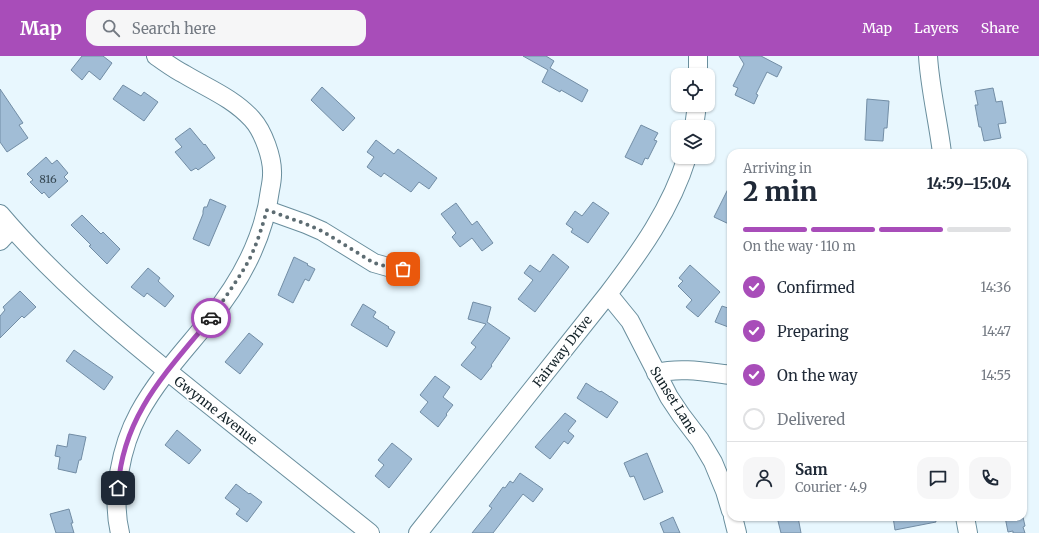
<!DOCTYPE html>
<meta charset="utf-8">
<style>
body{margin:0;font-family:Merriweather,serif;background:#f6f6f7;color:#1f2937;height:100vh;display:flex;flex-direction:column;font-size:15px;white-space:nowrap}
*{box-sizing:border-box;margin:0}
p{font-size:13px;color:#747a83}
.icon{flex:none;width:22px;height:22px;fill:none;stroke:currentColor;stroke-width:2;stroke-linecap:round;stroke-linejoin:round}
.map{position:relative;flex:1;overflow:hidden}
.details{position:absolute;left:727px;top:93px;width:300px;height:372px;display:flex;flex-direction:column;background:#fff;border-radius:12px;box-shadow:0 1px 3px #0004}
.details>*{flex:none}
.fabs{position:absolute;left:671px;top:12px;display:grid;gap:8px}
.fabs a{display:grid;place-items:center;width:44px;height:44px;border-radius:8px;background:#fff;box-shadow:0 1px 3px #0004;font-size:20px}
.pin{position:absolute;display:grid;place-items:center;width:34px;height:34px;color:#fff;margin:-17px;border-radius:8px;box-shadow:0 2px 6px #0006}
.courier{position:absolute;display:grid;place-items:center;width:40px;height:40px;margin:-20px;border:3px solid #a84db9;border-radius:50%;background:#fff;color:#222;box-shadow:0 1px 5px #0007}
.overview em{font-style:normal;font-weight:800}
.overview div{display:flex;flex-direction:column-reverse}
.overview{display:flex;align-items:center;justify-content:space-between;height:68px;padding:0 16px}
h1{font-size:26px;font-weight:800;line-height:30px}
.bar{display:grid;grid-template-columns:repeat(4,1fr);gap:6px 4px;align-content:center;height:48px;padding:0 16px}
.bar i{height:5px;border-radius:3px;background:#e0e1e3}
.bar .current{background:#a84db9}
.bar p{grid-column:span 4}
.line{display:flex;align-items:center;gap:10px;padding:0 16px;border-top:1px solid #e0e1e3}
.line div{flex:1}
.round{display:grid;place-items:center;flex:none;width:42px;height:42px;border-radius:12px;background:#f6f6f7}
ol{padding:0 16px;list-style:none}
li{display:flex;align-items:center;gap:12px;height:44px}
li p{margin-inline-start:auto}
li .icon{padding:4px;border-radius:50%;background:#a84db9;color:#fff;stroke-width:4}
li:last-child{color:#747a83}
li i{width:22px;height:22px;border:2px solid #e0e1e3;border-radius:50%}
header{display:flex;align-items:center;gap:24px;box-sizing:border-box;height:56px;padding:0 20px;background:#a84db9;color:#fff}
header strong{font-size:19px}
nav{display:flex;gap:22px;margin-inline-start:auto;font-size:14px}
.search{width:280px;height:36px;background:#f6f6f7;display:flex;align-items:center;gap:10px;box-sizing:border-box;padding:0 14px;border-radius:12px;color:#747a83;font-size:15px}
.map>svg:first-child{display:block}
.building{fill:#a1bdd6;stroke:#728da5}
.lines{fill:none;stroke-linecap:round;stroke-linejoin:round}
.minor-casing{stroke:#698e9d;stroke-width:20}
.minor{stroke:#fff;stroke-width:18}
.done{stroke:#5d6c72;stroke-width:4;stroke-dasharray:0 7.2}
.route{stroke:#a84db9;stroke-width:5}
.labels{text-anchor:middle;stroke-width:3.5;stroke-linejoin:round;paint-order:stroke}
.number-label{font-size:11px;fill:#364853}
.street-label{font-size:13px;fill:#122127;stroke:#fff}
</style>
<header>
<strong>Map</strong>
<div class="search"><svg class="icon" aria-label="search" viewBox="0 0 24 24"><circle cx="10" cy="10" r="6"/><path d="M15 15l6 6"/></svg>Search here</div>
<nav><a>Map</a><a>Layers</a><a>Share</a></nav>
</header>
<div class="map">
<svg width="1039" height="477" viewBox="0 0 1039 477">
<rect width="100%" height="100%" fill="#e8f7fe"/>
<path class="building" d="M82 0H103L112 7 100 24 89 15 82 24 71 14Z
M523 0H546L554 5 550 12 588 34 582 46 561 34 560 36 542 26 548 14Z
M739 0H761L782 11 777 21 767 16 756 38 758 39 754 48 735 39 738 32 733 30 744 8Z
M123 29 141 40 144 36 158 46 144 65 113 43Z
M322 31 355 62 343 75 311 44Z
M993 32 996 46 1002 45 1006 67 998 68 1001 82 984 85 981 71H979L975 49H978L975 35Z
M0 33 23 67 19 69 28 82 7 96 0 86Z
M867 43 889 45 887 72H884L883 85 865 84Z
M641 69 658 77 654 84 657 85 648 103 645 102 642 109 625 101Z
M190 72 204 89 205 88 215 102 198 114 196 112 191 115 175 96 182 91 175 83Z
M376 84 394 98 398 93 437 122 429 133 419 126 411 136 384 117 381 121 367 111 374 101 367 96Z
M46 101 52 108 57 104 68 117 64 121 68 125 49 142 44 136 42 138 30 126 33 124 27 118Z
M731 127V169L714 161Z
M210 143 226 150 209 190 193 183 203 158V155L204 151H207Z
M593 146 609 157 588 187 571 176 573 173 566 168 575 155 582 160Z
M456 147 472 169 477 165 493 187 482 195 472 182 460 191 452 181 456 177 441 158Z
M82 159 101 178 103 176 120 193 107 208 89 190 91 189 71 169Z
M553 198 569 211 535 256 518 243 533 224 524 217 530 209 540 216Z
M294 201 308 208 307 209 315 213 309 225 305 223 293 247 278 239Z
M690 209 720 236 698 261 686 251 692 244 678 230 683 225 679 222Z
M148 212 160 222 158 225 174 240 165 251 147 237 144 241 131 231Z
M20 235 36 251 24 262 22 260 0 282V260L5 254 3 251Z
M473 246 491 251 487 266 510 282 491 309 492 310 481 324 461 309 476 291 471 287 486 268 468 263Z
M363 248 376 256 373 261 389 271 388 272 395 276 387 291 351 269Z
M722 250 731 253V272L715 266Z
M249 277 263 288 240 318 225 306Z
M74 294 113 321 104 334 66 305Z
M435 320 450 331 443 341 453 349 446 358 447 359 438 371 420 356 428 346 420 339Z
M586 327 600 336 601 335 618 346 607 362 577 342Z
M565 357 576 365 568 375 574 380 568 388 564 385 550 403 535 391Z
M177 374 201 394 189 408 165 389Z
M69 378 86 381 81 404H79L76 417 58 413 60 401 55 400 57 389 67 391Z
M392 387 412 403 389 432 375 420 384 409 378 404Z
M647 397 663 436 644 444 634 420 630 421 624 407Z
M520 417 543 433 533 446 523 438 493 477H472L492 452 489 450 503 431 505 432 510 425 513 427Z
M236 428 249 438 250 437 262 446 247 466 236 458 240 453 225 442Z
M69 453 73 467H71L74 477H56L50 458Z
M673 461 680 477H664L660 467Z
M777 461H798L801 477H781Z
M893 461H935L936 466 895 474Z
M1005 461H1023L1025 470 1023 471 1025 477H1013V475L1008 476Z"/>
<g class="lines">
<defs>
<path id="minor" d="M698 0V19
M928 0C930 33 938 64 942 97
M694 71 697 49
M267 154 306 168 322 175 374 207 388 211 403 213
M0 158C62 231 137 291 212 351 265 393 318 435 370 477
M0 185 12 172
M608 238 630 265 669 341 681 359 700 384 713 406 725 435 731 455
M656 317C681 311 706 316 731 319
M733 461 737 477
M965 461 968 477
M120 477C111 440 121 390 139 357 158 322 185 294 210 263 240 226 264 182 270 134 271 129 272 124 272 119 273 102 263 75 252 63 233 42 207 32 184 18 174 13 165 6 156 0
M418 477 608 238C640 196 671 153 687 101"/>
</defs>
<use href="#minor" class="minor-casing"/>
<use href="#minor" class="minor"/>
</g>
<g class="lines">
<path class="done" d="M211 262C224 243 238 224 249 204 257 188 262 171 267 154L306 168 322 175 374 207 388 211 403 213"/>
<path class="route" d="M118 432C123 358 167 316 211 262"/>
</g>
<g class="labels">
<g class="number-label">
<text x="48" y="127">816</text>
</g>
<g class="street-label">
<text transform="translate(562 295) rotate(-52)" y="5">Fairway Drive</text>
<text transform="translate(674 344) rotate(58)" y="5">Sunset Lane</text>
<text transform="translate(216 354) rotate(38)" y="5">Gwynne Avenue</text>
</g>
</g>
</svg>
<div class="fabs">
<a><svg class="icon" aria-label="locate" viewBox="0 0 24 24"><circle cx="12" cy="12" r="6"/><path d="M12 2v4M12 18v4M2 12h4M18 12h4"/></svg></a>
<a><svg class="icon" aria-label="layers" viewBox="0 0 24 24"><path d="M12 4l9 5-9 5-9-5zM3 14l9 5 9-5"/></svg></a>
</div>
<div class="pin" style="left:403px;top:213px;background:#ea580c"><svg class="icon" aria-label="bag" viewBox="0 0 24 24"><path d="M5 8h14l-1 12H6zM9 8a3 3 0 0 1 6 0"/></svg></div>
<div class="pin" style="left:118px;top:432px;background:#1f2937"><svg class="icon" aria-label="home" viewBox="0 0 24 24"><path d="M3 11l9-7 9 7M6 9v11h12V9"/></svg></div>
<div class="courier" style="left:211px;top:262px"><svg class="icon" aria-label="car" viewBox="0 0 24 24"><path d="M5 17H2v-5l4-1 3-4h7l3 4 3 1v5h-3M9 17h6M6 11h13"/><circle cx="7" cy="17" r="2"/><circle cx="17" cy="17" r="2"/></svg></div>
<section class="details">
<div class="overview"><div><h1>2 min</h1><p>Arriving in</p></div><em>14:59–15:04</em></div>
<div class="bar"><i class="current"></i><i class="current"></i><i class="current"></i><i></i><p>On the way · 110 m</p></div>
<ol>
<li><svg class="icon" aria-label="check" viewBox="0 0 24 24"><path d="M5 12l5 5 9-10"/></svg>Confirmed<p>14:36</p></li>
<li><svg class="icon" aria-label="check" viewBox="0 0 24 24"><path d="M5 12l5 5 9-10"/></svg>Preparing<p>14:47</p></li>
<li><svg class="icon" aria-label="check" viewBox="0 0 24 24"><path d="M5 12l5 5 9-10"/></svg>On the way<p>14:55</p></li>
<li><i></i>Delivered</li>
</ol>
<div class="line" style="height:72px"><a class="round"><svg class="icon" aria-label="person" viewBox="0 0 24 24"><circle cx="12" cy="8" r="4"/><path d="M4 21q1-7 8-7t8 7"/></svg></a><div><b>Sam</b><p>Courier · 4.9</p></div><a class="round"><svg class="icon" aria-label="chat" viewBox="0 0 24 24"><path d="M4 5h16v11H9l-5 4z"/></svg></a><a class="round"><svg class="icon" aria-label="phone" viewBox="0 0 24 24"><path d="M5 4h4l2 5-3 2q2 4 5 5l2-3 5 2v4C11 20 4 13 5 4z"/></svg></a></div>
</section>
</div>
